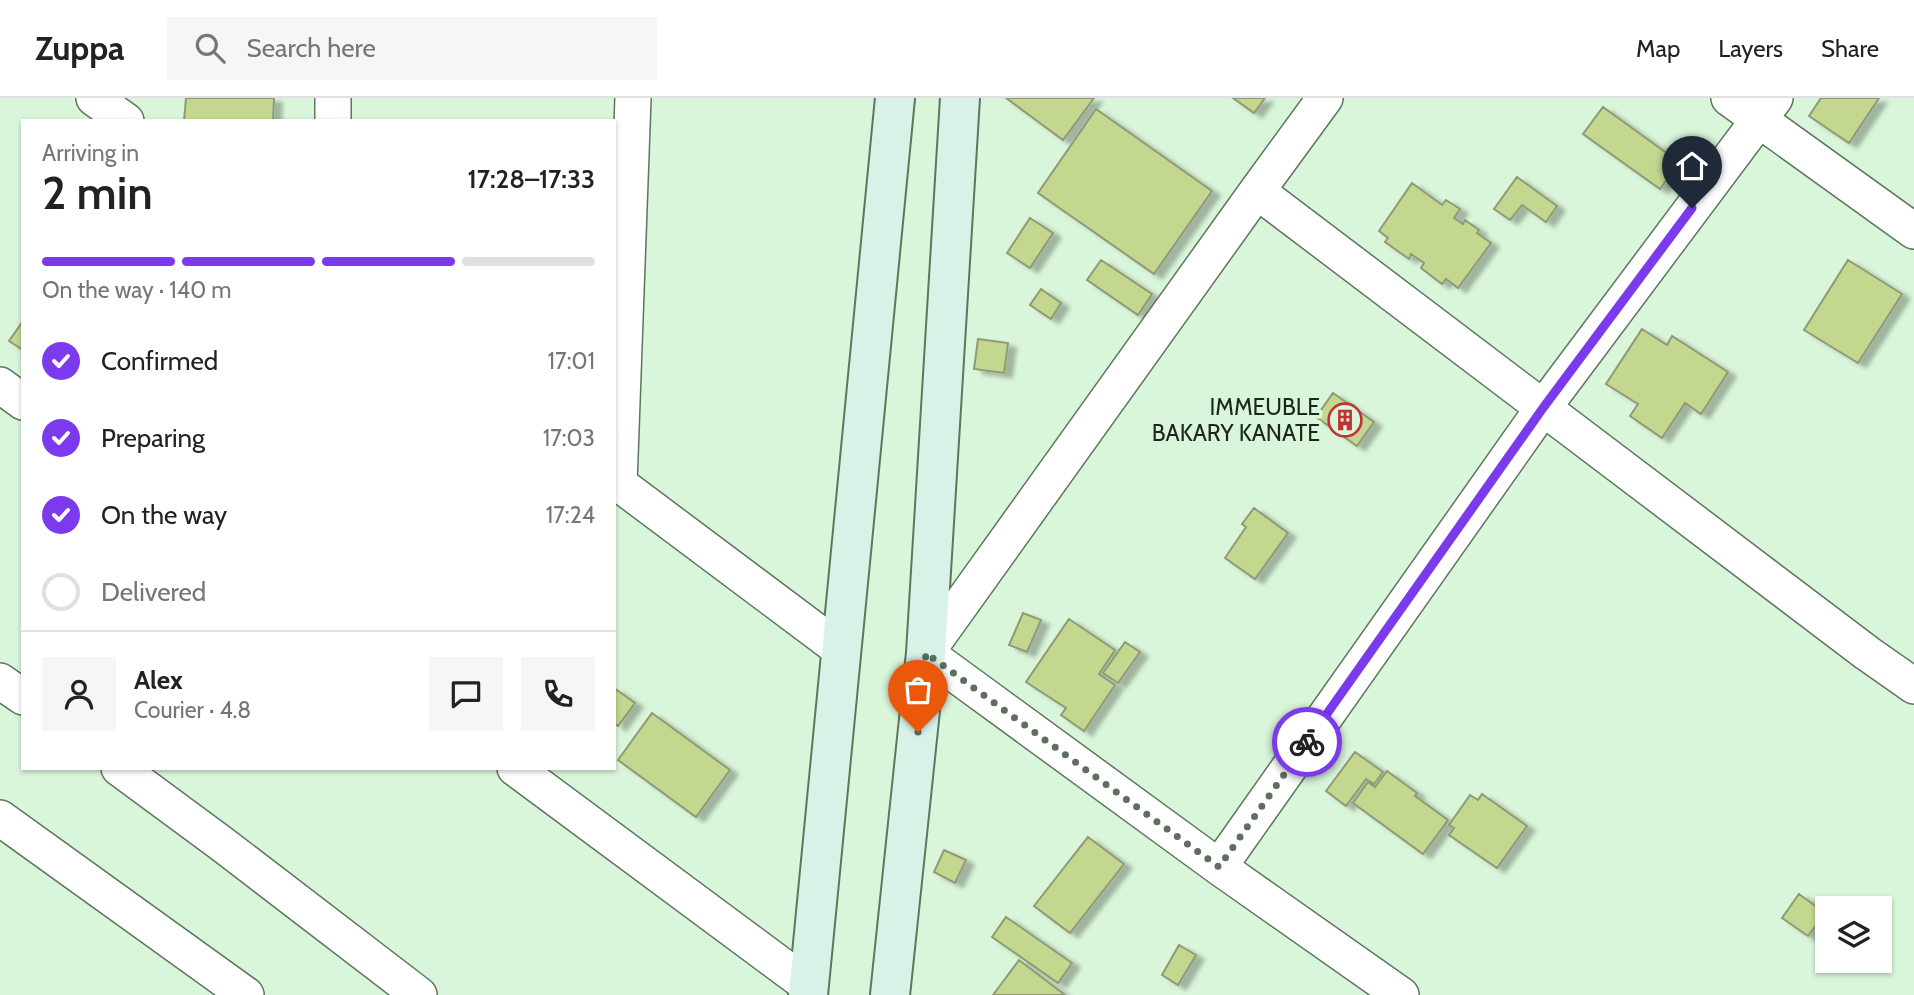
<!DOCTYPE html>
<meta charset="utf-8">
<style>
body{margin:0;font-family:Cabin,sans-serif;background:#f6f6f6;color:#222;height:100vh;display:flex;flex-direction:column;font-size:26px;white-space:nowrap}
*{box-sizing:border-box;margin:0}
p{font-size:23px;color:#767676}
.icon{flex:none;width:38px;height:38px;fill:none;stroke:currentColor;stroke-width:2;stroke-linecap:round;stroke-linejoin:round}
.map{position:relative;flex:1;overflow:hidden}
.sheet{position:absolute;left:21px;top:21px;width:595px;height:651px;display:flex;flex-direction:column;background:#fff;border-radius:0px;box-shadow:0 2px 5px #0004}
.sheet>*{flex:none}
.buttons{position:absolute;left:1815px;top:798px;display:grid;gap:14px}
.buttons a{display:grid;place-items:center;width:77px;height:77px;border-radius:0px;background:#fff;box-shadow:0 2px 5px #0004;font-size:35px}
.pin{position:absolute;display:grid;place-items:center;width:60px;height:60px;color:#fff;margin:-72px -30px;border-radius:50% 50% 50% 0;rotate:-45deg;box-shadow:0 0 7px #0007}
.pin .icon{rotate:45deg}
.courier{position:absolute;display:grid;place-items:center;width:70px;height:70px;margin:-35px;border:5px solid #7c3aed;border-radius:50%;background:#fff;color:#222;box-shadow:0 2px 9px #0007}
.summary em{font-style:normal;font-weight:600}
.summary div{display:flex;flex-direction:column-reverse}
.summary{display:flex;align-items:center;justify-content:space-between;height:119px;padding:0 21px}
h1{font-size:46px;font-weight:600;line-height:52px}
.bar{display:grid;grid-template-columns:repeat(4,1fr);gap:10px 7px;align-content:center;height:84px;padding:0 21px}
.bar i{height:9px;border-radius:5px;background:#e0e0e0}
.bar .active{background:#7c3aed}
.bar p{grid-column:span 4}
.line{display:flex;align-items:center;gap:18px;padding:0 21px;border-top:2px solid #e0e0e0}
.line div{flex:1}
.round{display:grid;place-items:center;flex:none;width:74px;height:74px;border-radius:0px;background:#f6f6f6}
ol{padding:0 21px;list-style:none}
li{display:flex;align-items:center;gap:21px;height:77px}
li p{margin-inline-start:auto}
li .icon{padding:7px;border-radius:50%;background:#7c3aed;color:#fff;stroke-width:4}
li:last-child{color:#767676}
li i{width:38px;height:38px;border:4px solid #e0e0e0;border-radius:50%}
header{display:flex;align-items:center;gap:42px;box-sizing:border-box;height:98px;padding:0 35px;background:#fff;border-bottom:2px solid #e0e0e0}
header strong{font-size:33px}
nav{display:flex;gap:38px;margin-inline-start:auto;font-size:24px}
.search{width:490px;height:63px;background:#f6f6f6;display:flex;align-items:center;gap:18px;box-sizing:border-box;padding:0 24px;border-radius:0px;color:#767676;font-size:26px}
.map>svg:first-child{display:block}
.building{fill:#c3d78e;stroke:#909978;stroke-width:2;filter:url(#shadow)}
.lines{fill:none;stroke-linecap:round;stroke-linejoin:round}
.street-casing{stroke:#5d765d;stroke-width:38}
.secondary-casing{stroke:#5d765d;stroke-width:42}
.street{stroke:#fff;stroke-width:35}
.secondary{stroke:#d8f2e8;stroke-width:38}
.done{stroke:#5e6f5e;stroke-width:7;stroke-dasharray:0 12.6}
.route{stroke:#7c3aed;stroke-width:9}
.labels{text-anchor:middle;stroke-width:7;stroke-linejoin:round;paint-order:stroke}
.poi-label{font-size:23px;fill:#1c261c;stroke:#daf6da;text-anchor:end}
</style>
<header>
<strong>Zuppa</strong>
<div class="search"><svg class="icon" aria-label="search" viewBox="0 0 24 24"><circle cx="10" cy="10" r="6"/><path d="M15 15l6 6"/></svg>Search here</div>
<nav><a>Map</a><a>Layers</a><a>Share</a></nav>
</header>
<div class="map">
<svg width="1914" height="897" viewBox="0 0 1914 897">
<defs>
<filter id="shadow"><feDropShadow dx="8" dy="4.5" stdDeviation="2" flood-color="#0004"/></filter>
</defs>
<rect width="100%" height="100%" fill="#daf6da"/>
<path class="building" d="M186 0H274L273 23H184Z
M1006 0H1094L1063 42Z
M1233 0H1265L1254 15Z
M1821 0H1879L1849 45 1809 18Z
M1603 9 1679 64 1660 91 1583 36Z
M1096 11 1212 93 1154 176 1038 95Z
M1517 79 1557 108 1546 124 1522 107 1510 122 1494 111Z
M1412 85 1442 107 1446 102 1460 111 1454 120 1463 126 1465 122 1479 132 1477 135 1491 145 1458 190 1446 181 1442 186 1421 170 1424 165 1411 156 1409 161 1385 144 1388 140 1379 133Z
M1030 120 1053 135 1030 170 1007 155Z
M1101 162 1152 196 1138 217 1087 182Z
M1848 162 1902 196 1858 265 1804 232Z
M1041 191 1061 205 1051 221 1030 207Z
M23 223V252L9 243Z
M1642 231 1667 247 1672 238 1728 274 1701 316 1685 305 1662 340 1630 318 1638 306 1606 286Z
M978 241 1008 245 1004 275 974 271Z
M1333 295 1374 324 1357 348 1316 319Z
M1254 410 1288 435 1255 481 1225 460 1246 429 1242 426Z
M1023 515 1041 522 1027 554 1009 547Z
M1069 521 1115 552 1099 576 1115 587 1084 633 1061 617 1066 610 1026 584Z
M1125 544 1140 554 1118 585 1103 575Z
M614 590 635 605 618 628 614 625Z
M652 615 730 672 696 719 618 662Z
M1355 654 1383 674 1374 686 1366 681 1346 708 1326 693Z
M1387 673 1417 695 1415 698 1448 722 1423 756 1353 705 1368 684 1375 689Z
M1482 696 1527 728 1497 770 1449 737 1454 730 1449 727 1470 697 1478 702Z
M1088 739 1124 766 1070 835 1034 808Z
M944 752 966 762 955 785 934 774Z
M1799 796 1825 815 1808 838 1782 820Z
M1006 819 1072 865 1058 885 992 839Z
M1179 847 1196 857 1178 887 1162 877Z
M1019 862 1065 897H993Z"/>
<g class="lines">
<defs>
<path id="street" d="M94 0 126 23
M1325 0 1257 93 926 555 1219 769 1401 897
M1729 0 1914 133
M333 23V0
M1257 93 1867 555 1914 588
M0 287 23 304
M614 382 841 552
M619 386 633 0
M0 583 23 599
M119 670 222 746 419 897
M515 670 809 888
M0 720 246 897
M1219 769 1543 310 1775 0"/>
<path id="secondary" d="M808 897 895 0
M890 897 926 555 960 0"/>
</defs>
<use href="#street" class="street-casing"/>
<use href="#secondary" class="secondary-casing"/>
<use href="#street" class="street"/>
<use href="#secondary" class="secondary"/>
</g>
<g class="lines">
<path class="done" d="M918 634 926 555 1219 769 1307 644"/>
<path class="route" d="M1307 644 1543 310 1692 110"/>
</g>
<defs>
<symbol id="building-ring" viewBox="-11 -11 22 22"><circle r="9.5" fill="#daf6da" stroke="#c13233" stroke-width="1.5"/><path d="M-4-6H4V6H1V3H-1V6H-4ZM-2.5-4.3h1.7v1.8h-1.7ZM.8-4.3h1.7v1.8H.8ZM-2.5-1h1.7V.8h-1.7ZM.8-1h1.7V.8H.8Z" fill="#c13233"/></symbol>
</defs>
<g fill-rule="evenodd">
<use href="#building-ring" x="1326" y="303" width="38" height="38"/>
</g>
<g class="labels">
<g class="poi-label">
<text x="1320" y="317">IMMEUBLE<tspan x="1320" dy="26">BAKARY KANATE</tspan></text>
</g>
</g>
</svg>
<div class="buttons">
<a><svg class="icon" aria-label="layers" viewBox="0 0 24 24"><path d="M12 4l9 5-9 5-9-5zM3 14l9 5 9-5"/></svg></a>
</div>
<div class="pin" style="left:918px;top:634px;background:#ea580c"><svg class="icon" aria-label="bag" viewBox="0 0 24 24"><path d="M5 8h14l-1 12H6zM9 8a3 3 0 0 1 6 0"/></svg></div>
<div class="pin" style="left:1692px;top:110px;background:#1f2937"><svg class="icon" aria-label="home" viewBox="0 0 24 24"><path d="M3 11l9-7 9 7M6 9v11h12V9"/></svg></div>
<div class="courier" style="left:1307px;top:644px"><svg class="icon" aria-label="bike" viewBox="0 0 24 24"><circle cx="6" cy="16" r="4"/><circle cx="18" cy="16" r="4"/><path d="M6 16l4-8h5l3 8M10 8l3 8H6M13 5h3"/></svg></div>
<section class="sheet">
<div class="summary"><div><h1>2 min</h1><p>Arriving in</p></div><em>17:28–17:33</em></div>
<div class="bar"><i class="active"></i><i class="active"></i><i class="active"></i><i></i><p>On the way · 140 m</p></div>
<ol>
<li><svg class="icon" aria-label="check" viewBox="0 0 24 24"><path d="M5 12l5 5 9-10"/></svg>Confirmed<p>17:01</p></li>
<li><svg class="icon" aria-label="check" viewBox="0 0 24 24"><path d="M5 12l5 5 9-10"/></svg>Preparing<p>17:03</p></li>
<li><svg class="icon" aria-label="check" viewBox="0 0 24 24"><path d="M5 12l5 5 9-10"/></svg>On the way<p>17:24</p></li>
<li><i></i>Delivered</li>
</ol>
<div class="line" style="height:126px"><a class="round"><svg class="icon" aria-label="person" viewBox="0 0 24 24"><circle cx="12" cy="8" r="4"/><path d="M4 21q1-7 8-7t8 7"/></svg></a><div><b>Alex</b><p>Courier · 4.8</p></div><a class="round"><svg class="icon" aria-label="chat" viewBox="0 0 24 24"><path d="M4 5h16v11H9l-5 4z"/></svg></a><a class="round"><svg class="icon" aria-label="phone" viewBox="0 0 24 24"><path d="M5 4h4l2 5-3 2q2 4 5 5l2-3 5 2v4C11 20 4 13 5 4z"/></svg></a></div>
</section>
</div>
